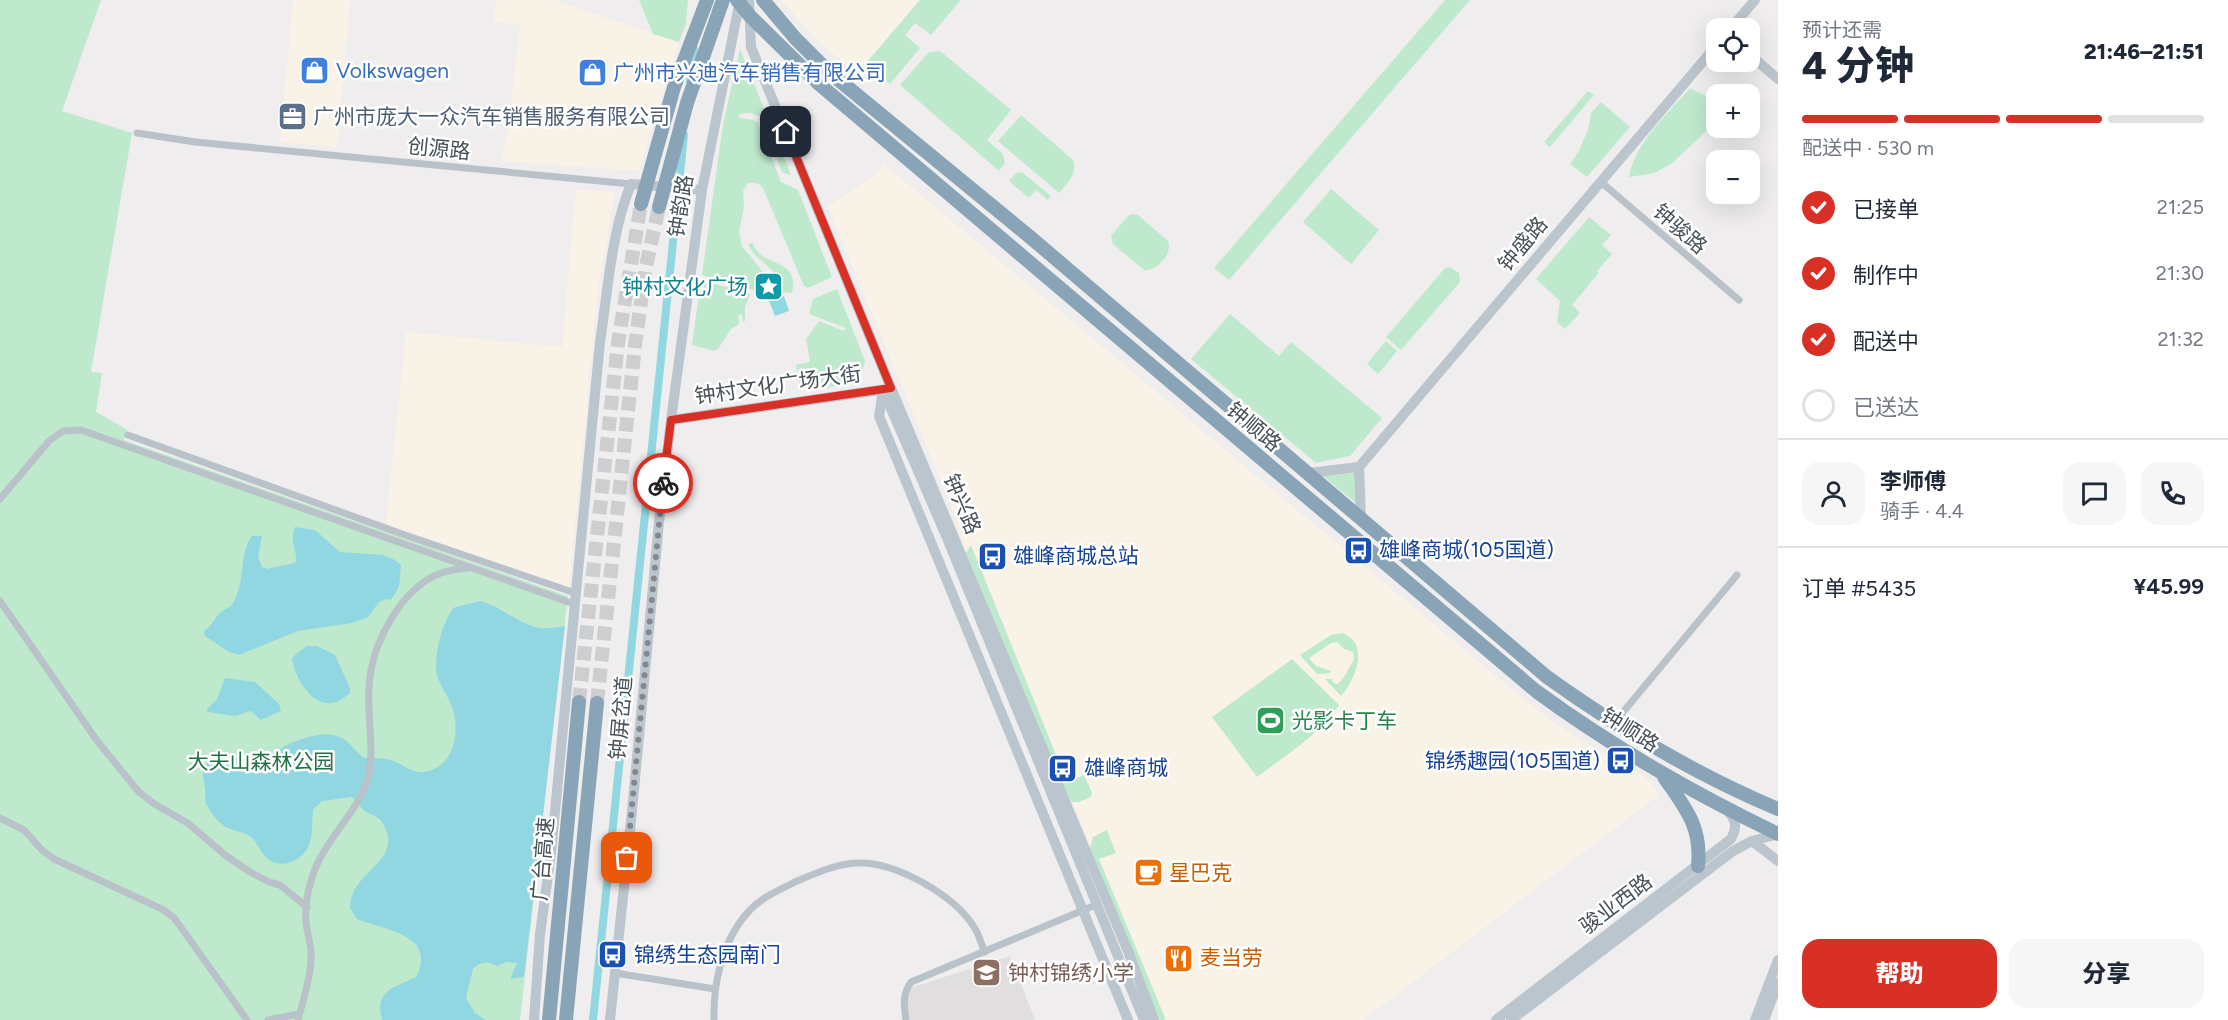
<!DOCTYPE html>
<html lang="zh">
<meta charset="utf-8">
<style>
body{margin:0;font-family:Figtree,"Noto Sans SC",sans-serif;background:#f6f6f7;color:#1f2937;height:100vh;display:flex;flex-direction:column;font-size:22px;white-space:nowrap}
*{box-sizing:border-box;margin:0}
p{font-size:20px;color:#747a83}
.icon{flex:none;width:33px;height:33px;fill:none;stroke:currentColor;stroke-width:2;stroke-linecap:round;stroke-linejoin:round}
.map{position:relative;flex:1;overflow:hidden}
.sheet{display:flex;flex-direction:column;background:#fff;width:450px}
.sheet>*{flex:none}
.fabs{position:absolute;left:1706px;top:18px;display:grid;gap:12px}
.fabs a{display:grid;place-items:center;width:54px;height:54px;border-radius:12px;background:#fff;box-shadow:0 6px 24px #0002;font-size:30px}
.pin{position:absolute;display:grid;place-items:center;width:51px;height:51px;color:#fff;margin:-26px;border-radius:12px;box-shadow:0 3px 9px #0006}
.courier{position:absolute;display:grid;place-items:center;width:60px;height:60px;margin:-30px;border:4px solid #d93025;border-radius:50%;background:#fff;color:#222;box-shadow:0 2px 8px #0007}
.summary em{font-style:normal;font-weight:800}
.summary div{display:flex;flex-direction:column-reverse}
.summary{display:flex;align-items:center;justify-content:space-between;height:102px;padding:0 24px}
h1{font-size:39px;font-weight:800;line-height:45px}
.bar{display:grid;grid-template-columns:repeat(4,1fr);gap:9px 6px;align-content:center;height:72px;padding:0 24px}
.bar i{height:8px;border-radius:4px;background:#e0e1e3}
.bar .on{background:#d93025}
.bar p{grid-column:span 4}
.line{display:flex;align-items:center;gap:15px;padding:0 24px;border-top:2px solid #e0e1e3}
.line div{flex:1}
.round{display:grid;place-items:center;flex:none;width:63px;height:63px;border-radius:18px;background:#f6f6f7}
ol{padding:0 24px;list-style:none}
li{display:flex;align-items:center;gap:18px;height:66px}
li p{margin-inline-start:auto}
li .icon{padding:6px;border-radius:50%;background:#d93025;color:#fff;stroke-width:4}
li:last-child{color:#747a83}
li i{width:33px;height:33px;border:3px solid #e0e1e3;border-radius:50%}
.primary-button{display:flex;gap:12px;margin-top:auto;padding:12px 24px}
.primary-button a{flex:1;height:69px;border-radius:18px;background:#d93025;color:#fff;font-size:24px;font-weight:800;line-height:69px;text-align:center}
.primary-button a+a{background:#f6f6f7;color:#1f2937}
main{display:flex;flex:1;min-height:0}
.map>svg:first-child{display:block}
.commercial{fill:#f9f2e7}
.education{fill:#e0dede}
.green{fill:#bfe9cc}
.water{fill:#91d7e1}
.lines{fill:none;stroke-linecap:round;stroke-linejoin:round}
.canal{stroke:#91d7e1;stroke-width:8}
.highway-tunnel{stroke:#cdcecf;stroke-width:14;stroke-dasharray:14 7;stroke-linecap:butt}
.street{stroke:#b9c2c8;stroke-width:7}
.secondary{stroke:#bac5cd;stroke-width:10}
.highway{stroke:#89a3b7;stroke-width:14}
.done{stroke:#82888c;stroke-width:6;stroke-dasharray:0 10.8}
.route{stroke:#d93025;stroke-width:8}
.labels{text-anchor:middle;stroke-width:5;stroke-linejoin:round;paint-order:stroke}
.shop-label{font-size:21px;fill:#366cbe;stroke:#fff;text-anchor:start}
.service-label{font-size:21px;fill:#4e5e75;stroke:#fff;text-anchor:start}
.street-label{font-size:21px;fill:#475158;stroke:#fff}
.culture-label{font-size:21px;fill:#0d838f;stroke:#fff;text-anchor:end}
.transit-label{font-size:21px;fill:#164399;stroke:#fff;text-anchor:start}
.leisure-label{font-size:21px;fill:#27864d;stroke:#fff;text-anchor:start}
.park-label{font-size:21px;fill:#207143;stroke:#fff}
.food-label{font-size:21px;fill:#c56008;stroke:#fff;text-anchor:start}
.education-label{font-size:21px;fill:#785e54;stroke:#fff;text-anchor:start}
</style>
<main>
<div class="map">
<svg width="1778" height="1020" viewBox="0 0 1778 1020">
<rect width="100%" height="100%" fill="#efeded"/>
<path class="commercial" d="M293 0H350L337 147 280 142Z
M497 0H554L679 42 639 171 501 161 509 124 520 25 493 22Z
M781 0H920L857 74 817 40Z
M884 164 1511 689 1560 727 1648 779 1659 795 1363 1020H1159L1073 802 1066 795 966 553 951 505 828 207 875 175Z
M576 189 615 192 598 289 569 587 386 524 406 332 562 347Z"/>
<path class="education" d="M1010 956 1035 1020H910L904 990Z"/>
<path class="green" d="M0 0H101L62 111 132 133 91 372 102 373 96 412 128 430 124 440 568 596 520 1020H0Z
M639 0H688L686 23 679 42 653 34Z
M920 0H961L931 35 915 23 905 35 920 48 890 84 866 63Z
M1445 0H1470L1229 280 1214 268Z
M740 49 791 175 782 172 762 117 750 113 739 114V118L754 120 758 123 781 182 798 190 832 277 808 288 804 286 763 188C759 183 755 182 748 183L743 191 744 206 739 232 742 246 763 272 760 292 702 275 723 124Z
M940 51 1011 110 987 140 1003 154 1005 163 999 171 900 85 929 52Z
M1690 88 1716 101V122L1671 164 1654 173 1629 177C1635 142 1668 114 1690 88Z
M1588 91 1594 95 1550 147 1544 142Z
M1601 102 1630 127 1587 177 1570 164 1579 151 1588 130 1591 113Z
M1021 115 1073 160C1078 174 1068 182 1059 193L998 141Z
M1022 172 1051 196 1048 200 1036 190 1029 198 1009 181 1016 173Z
M1331 189 1379 230 1351 264 1303 222Z
M1133 214 1138 215 1168 241C1173 253 1157 272 1144 270L1113 244 1111 236 1129 215Z
M1589 217 1611 235 1602 245 1612 254 1597 271 1599 273 1572 305 1580 313 1565 329 1557 322 1560 301 1536 279Z
M752 243C755 248 757 252 761 255 777 266 798 264 792 293L773 291V271L755 255 748 245Z
M1450 267 1459 273 1460 282 1401 350 1386 337 1445 268Z
M701 280 750 294 745 307V321L743 322 742 314 738 315 739 324 731 329 718 349 714 351 692 345Z
M837 289 865 361 859 383 815 389 813 385 800 387 796 365 810 362 806 339 819 321 844 331 846 328 809 314 813 299Z
M1230 314 1279 356 1291 342 1382 418 1350 456 1316 463 1191 359Z
M1386 341 1397 351 1378 374 1367 364Z
M1355 473 1357 504 1323 476Z
M971 545 1067 782 1084 775 1092 793 1091 797 1079 802H1072L1066 795 966 553Z
M1342 633C1370 642 1356 680 1341 696L1325 679H1332L1333 683 1338 684 1344 677 1354 659 1353 652 1344 649 1337 642 1331 643 1309 658 1316 666 1331 671 1330 673 1317 674 1300 655 1331 635Z
M1292 659 1339 705C1318 736 1286 755 1257 777L1212 717Z
M1107 830 1116 853 1099 859 1166 1020H1159L1090 848 1093 837Z"/>
<path class="water" d="M784 296 789 311 775 316 769 301Z
M295 527 315 530 340 552 383 555 395 560 401 565 399 587 391 600 385 599 379 602 368 617 352 623 298 631 239 655 229 652 205 636 204 631C211 627 213 620 219 614 223 609 230 608 233 603 246 582 238 555 252 536H262L258 557 262 567 269 569C278 565 287 566 296 562 297 546 289 544 295 527Z
M480 601C501 606 519 625 541 628 548 629 557 627 565 626L524 977 510 979 517 963 507 962 497 966C488 961 481 961 473 969L466 998 475 1013 486 1020H382C374 990 395 987 416 977 438 934 383 930 357 919L350 908C350 870 405 862 383 824 380 817 371 815 365 811 360 807 356 802 352 797L322 801 313 810C312 820 313 832 310 842 306 859 283 870 269 860 261 853 258 844 252 838 246 832 237 832 230 829 218 825 211 812 205 802 209 780 190 768 222 754L240 760 244 765C262 767 271 753 285 746 301 738 327 729 344 739 351 744 357 753 364 758 373 758 382 758 391 760 402 764 413 774 425 772 456 766 461 728 451 704 446 693 437 681 436 670 436 649 441 626 453 608Z
M307 646H317L335 655 350 688V693C345 697 339 702 332 703 311 706 295 677 292 659L296 654Z
M225 678 255 682 279 704 281 711 261 720 251 711 235 716 208 712 206 710 217 699Z"/>
<g class="lines">
<path class="canal" d="M690 81 694 49
M593 1020 684 135"/>
<path class="highway-tunnel" d="M579 702 618 343 641 204
M597 703 635 345 646 266 659 207"/>
<path class="street" d="M137 133 195 142 631 184
M1601 182 1739 300
M128 435 402 534 575 593
M0 499 49 441 63 431 81 430 574 604
M0 601 98 742 139 792 153 803 189 824 225 855 250 872 269 882 280 885 307 907
M1614 723 1737 575
M0 818 24 830 42 850 54 859 164 910 175 919 247 1020
M615 973 715 989
M268 1020 299 1014
M298 1020C303 1000 311 978 311 958 312 946 307 934 306 922 305 909 307 894 311 881 321 842 358 814 368 778 375 749 367 717 369 687 371 646 400 588 441 573 450 570 459 569 468 568
M714 1020C713 982 723 938 750 910 762 897 781 889 797 881 816 873 836 864 857 863 895 861 954 895 974 927 979 934 981 944 985 952
M906 1020C904 1005 902 995 911 982L1098 904"/>
<path class="secondary" d="M749 0 751 47 891 388 1130 956 1154 1020
M1731 28 1755 0
M1749 54 1778 79
M883 390 947 538 1144 1020
M883 390 879 416 1128 1020
M671 420 887 389
M1359 467 1716 46
M1359 467 1361 520
M1309 473 1359 467
M1752 841 1778 861
M534 1020 540 934 551 853 600 342C608 290 611 233 631 184L702 190
M610 1020 632 811 659 522 671 420 702 190 740 0
M1496 1020 1731 839C1738 826 1736 820 1726 809
M1511 1020 1733 851 1752 841 1778 834
M1755 1020 1778 960
M1764 1020 1778 983"/>
<path class="highway" d="M737 0 750 16 819 84 1536 691C1612 747 1693 793 1778 834
M763 0 795 38 829 72 1030 237 1547 677C1621 730 1694 774 1778 809
M641 204 674 87 707 0
M659 207 687 103 723 0
M1664 777C1685 808 1702 826 1698 866
M549 1020 579 702
M566 1020 597 703"/>
</g>
<g class="lines">
<path class="done" d="M627 858 663 483"/>
<path class="route" d="M663 483 671 420 891 388 786 132"/>
</g>
<defs>
<symbol id="shop-square" viewBox="-11 -11 22 22"><rect x="-9" y="-9" width="18" height="18" rx="4" fill="#3f7fe0" stroke="#fff"/><path d="M-5-2.5h2.3a2.7 3.5 0 0 1 5.4 0H5L5.5 6h-11ZM-1.5-2.5h3a1.5 2.3 0 0 0-3 0Z" fill="#fff"/></symbol>
<symbol id="office-square" viewBox="-11 -11 22 22"><rect x="-9" y="-9" width="18" height="18" rx="4" fill="#5c6f8a" stroke="#fff"/><path d="M-6-3h4V-5.5h4V-3h4V5H-6ZM-1-4.5V-3h2v-1.5ZM-6 0V1H6V0Z" fill="#fff"/></symbol>
<symbol id="sight-square" viewBox="-11 -11 22 22"><rect x="-9" y="-9" width="18" height="18" rx="4" fill="#0f9aa8" stroke="#fff"/><path d="M0-6L1.8-2.2L6-1.7L2.9 1.2L3.7 5.4L0 3.3L-3.7 5.4L-2.9 1.2L-6-1.7L-1.8-2.2Z" fill="#fff"/></symbol>
<symbol id="bus-square" viewBox="-11 -11 22 22"><rect x="-9" y="-9" width="18" height="18" rx="4" fill="#1a4fb4" stroke="#fff"/><path d="M-5-6H5V4H4V6H2V4H-2V6H-4V4H-5ZM-3.5-4V0h7V-4ZM-3.5 1.2v1.5H-2V1.2ZM2 1.2v1.5H3.5V1.2Z" fill="#fff"/></symbol>
<symbol id="stadium-square" viewBox="-11 -11 22 22"><rect x="-9" y="-9" width="18" height="18" rx="4" fill="#2e9e5b" stroke="#fff"/><path d="M0-5a6.5 5 0 1 0 0 10a6.5 5 0 1 0 0-10ZM-3.5-1.8h7v3.6h-7Z" fill="#fff"/></symbol>
<symbol id="cafe-square" viewBox="-11 -11 22 22"><rect x="-9" y="-9" width="18" height="18" rx="4" fill="#e8710a" stroke="#fff"/><path d="M-5.5-4.5H6V0H3Q3 3.5 0 3.5H-2.5Q-5.5 3.5-5.5 0ZM3-3.2v2h1.7v-2ZM-6 4.5H4V6H-6Z" fill="#fff"/></symbol>
<symbol id="restaurant-square" viewBox="-11 -11 22 22"><rect x="-9" y="-9" width="18" height="18" rx="4" fill="#e8710a" stroke="#fff"/><path d="M-5-6h1v4h1v-4h1v4h1v-4h1v5L-1.5 .5V6h-2V.5L-5-1ZM5-6V6H3V1.5H1.5Q1.5-4 5-6Z" fill="#fff"/></symbol>
<symbol id="school-square" viewBox="-11 -11 22 22"><rect x="-9" y="-9" width="18" height="18" rx="4" fill="#8d6e63" stroke="#fff"/><path d="M0-5L7-2L0 1L-7-2ZM-4 1L0 2.5L4 1V4Q0 6-4 4Z" fill="#fff"/></symbol>
</defs>
<g fill-rule="evenodd">
<use href="#shop-square" x="298" y="54" width="33" height="33"/>
<use href="#shop-square" x="576" y="56" width="33" height="33"/>
<use href="#office-square" x="276" y="100" width="33" height="33"/>
<use href="#sight-square" x="752" y="270" width="33" height="33"/>
<use href="#bus-square" x="1342" y="534" width="33" height="33"/>
<use href="#bus-square" x="976" y="540" width="33" height="33"/>
<use href="#stadium-square" x="1254" y="704" width="33" height="33"/>
<use href="#bus-square" x="1604" y="744" width="33" height="33"/>
<use href="#bus-square" x="1046" y="752" width="33" height="33"/>
<use href="#cafe-square" x="1132" y="856" width="33" height="33"/>
<use href="#bus-square" x="596" y="938" width="33" height="33"/>
<use href="#restaurant-square" x="1162" y="942" width="33" height="33"/>
<use href="#school-square" x="970" y="956" width="33" height="33"/>
</g>
<g class="labels">
<g class="shop-label">
<text x="336" y="78">Volkswagen</text>
<text x="613" y="80">广州市兴迪汽车销售有限公司</text>
</g>
<g class="service-label">
<text x="313" y="124">广州市庞大一众汽车销售服务有限公司</text>
</g>
<g class="street-label">
<text transform="translate(439 149) rotate(6)" y="7">创源路</text>
<text transform="translate(681 206) rotate(-81)" y="7">钟韵路</text>
<text transform="translate(1680 229) rotate(41)" y="7">钟骏路</text>
<text transform="translate(1523 244) rotate(-50)" y="7">钟盛路</text>
<text transform="translate(778 385) rotate(-8)" y="7">钟村文化广场大街</text>
<text transform="translate(1254 427) rotate(40)" y="7">钟顺路</text>
<text transform="translate(962 504) rotate(67)" y="7">钟兴路</text>
<text transform="translate(621 718) rotate(-85)" y="7">钟屏岔道</text>
<text transform="translate(1630 730) rotate(32)" y="7">钟顺路</text>
<text transform="translate(543 859) rotate(-85)" y="7">广台高速</text>
<text transform="translate(1616 904) rotate(-37)" y="7">骏业西路</text>
</g>
<g class="culture-label">
<text x="748" y="294">钟村文化广场</text>
</g>
<g class="transit-label">
<text x="1379" y="557">雄峰商城(105国道)</text>
<text x="1013" y="563">雄峰商城总站</text>
<text x="1600" y="768" text-anchor="end">锦绣趣园(105国道)</text>
<text x="1084" y="775">雄峰商城</text>
<text x="634" y="962">锦绣生态园南门</text>
</g>
<g class="leisure-label">
<text x="1292" y="728">光影卡丁车</text>
</g>
<g class="park-label">
<text x="261" y="769">大夫山森林公园</text>
</g>
<g class="food-label">
<text x="1169" y="880">星巴克</text>
<text x="1200" y="965">麦当劳</text>
</g>
<g class="education-label">
<text x="1008" y="980">钟村锦绣小学</text>
</g>
</g>
</svg>
<div class="fabs">
<a><svg class="icon" aria-label="locate" viewBox="0 0 24 24"><circle cx="12" cy="12" r="6"/><path d="M12 2v4M12 18v4M2 12h4M18 12h4"/></svg></a>
<a>+</a>
<a>−</a>
</div>
<div class="pin" style="left:627px;top:858px;background:#ea580c"><svg class="icon" aria-label="bag" viewBox="0 0 24 24"><path d="M5 8h14l-1 12H6zM9 8a3 3 0 0 1 6 0"/></svg></div>
<div class="pin" style="left:786px;top:132px;background:#1f2937"><svg class="icon" aria-label="home" viewBox="0 0 24 24"><path d="M3 11l9-7 9 7M6 9v11h12V9"/></svg></div>
<div class="courier" style="left:663px;top:483px"><svg class="icon" aria-label="bike" viewBox="0 0 24 24"><circle cx="6" cy="16" r="4"/><circle cx="18" cy="16" r="4"/><path d="M6 16l4-8h5l3 8M10 8l3 8H6M13 5h3"/></svg></div>
</div>
<section class="sheet">
<div class="summary"><div><h1>4 分钟</h1><p>预计还需</p></div><em>21:46–21:51</em></div>
<div class="bar"><i class="on"></i><i class="on"></i><i class="on"></i><i></i><p>配送中 · 530 m</p></div>
<ol>
<li><svg class="icon" aria-label="check" viewBox="0 0 24 24"><path d="M5 12l5 5 9-10"/></svg>已接单<p>21:25</p></li>
<li><svg class="icon" aria-label="check" viewBox="0 0 24 24"><path d="M5 12l5 5 9-10"/></svg>制作中<p>21:30</p></li>
<li><svg class="icon" aria-label="check" viewBox="0 0 24 24"><path d="M5 12l5 5 9-10"/></svg>配送中<p>21:32</p></li>
<li><i></i>已送达</li>
</ol>
<div class="line" style="height:108px"><a class="round"><svg class="icon" aria-label="person" viewBox="0 0 24 24"><circle cx="12" cy="8" r="4"/><path d="M4 21q1-7 8-7t8 7"/></svg></a><div><b>李师傅</b><p>骑手 · 4.4</p></div><a class="round"><svg class="icon" aria-label="chat" viewBox="0 0 24 24"><path d="M4 5h16v11H9l-5 4z"/></svg></a><a class="round"><svg class="icon" aria-label="phone" viewBox="0 0 24 24"><path d="M5 4h4l2 5-3 2q2 4 5 5l2-3 5 2v4C11 20 4 13 5 4z"/></svg></a></div>
<div class="line" style="height:78px"><div>订单 #5435</div><b>¥45.99</b></div>
<div class="primary-button"><a>帮助</a><a>分享</a></div>
</section>
</main>
